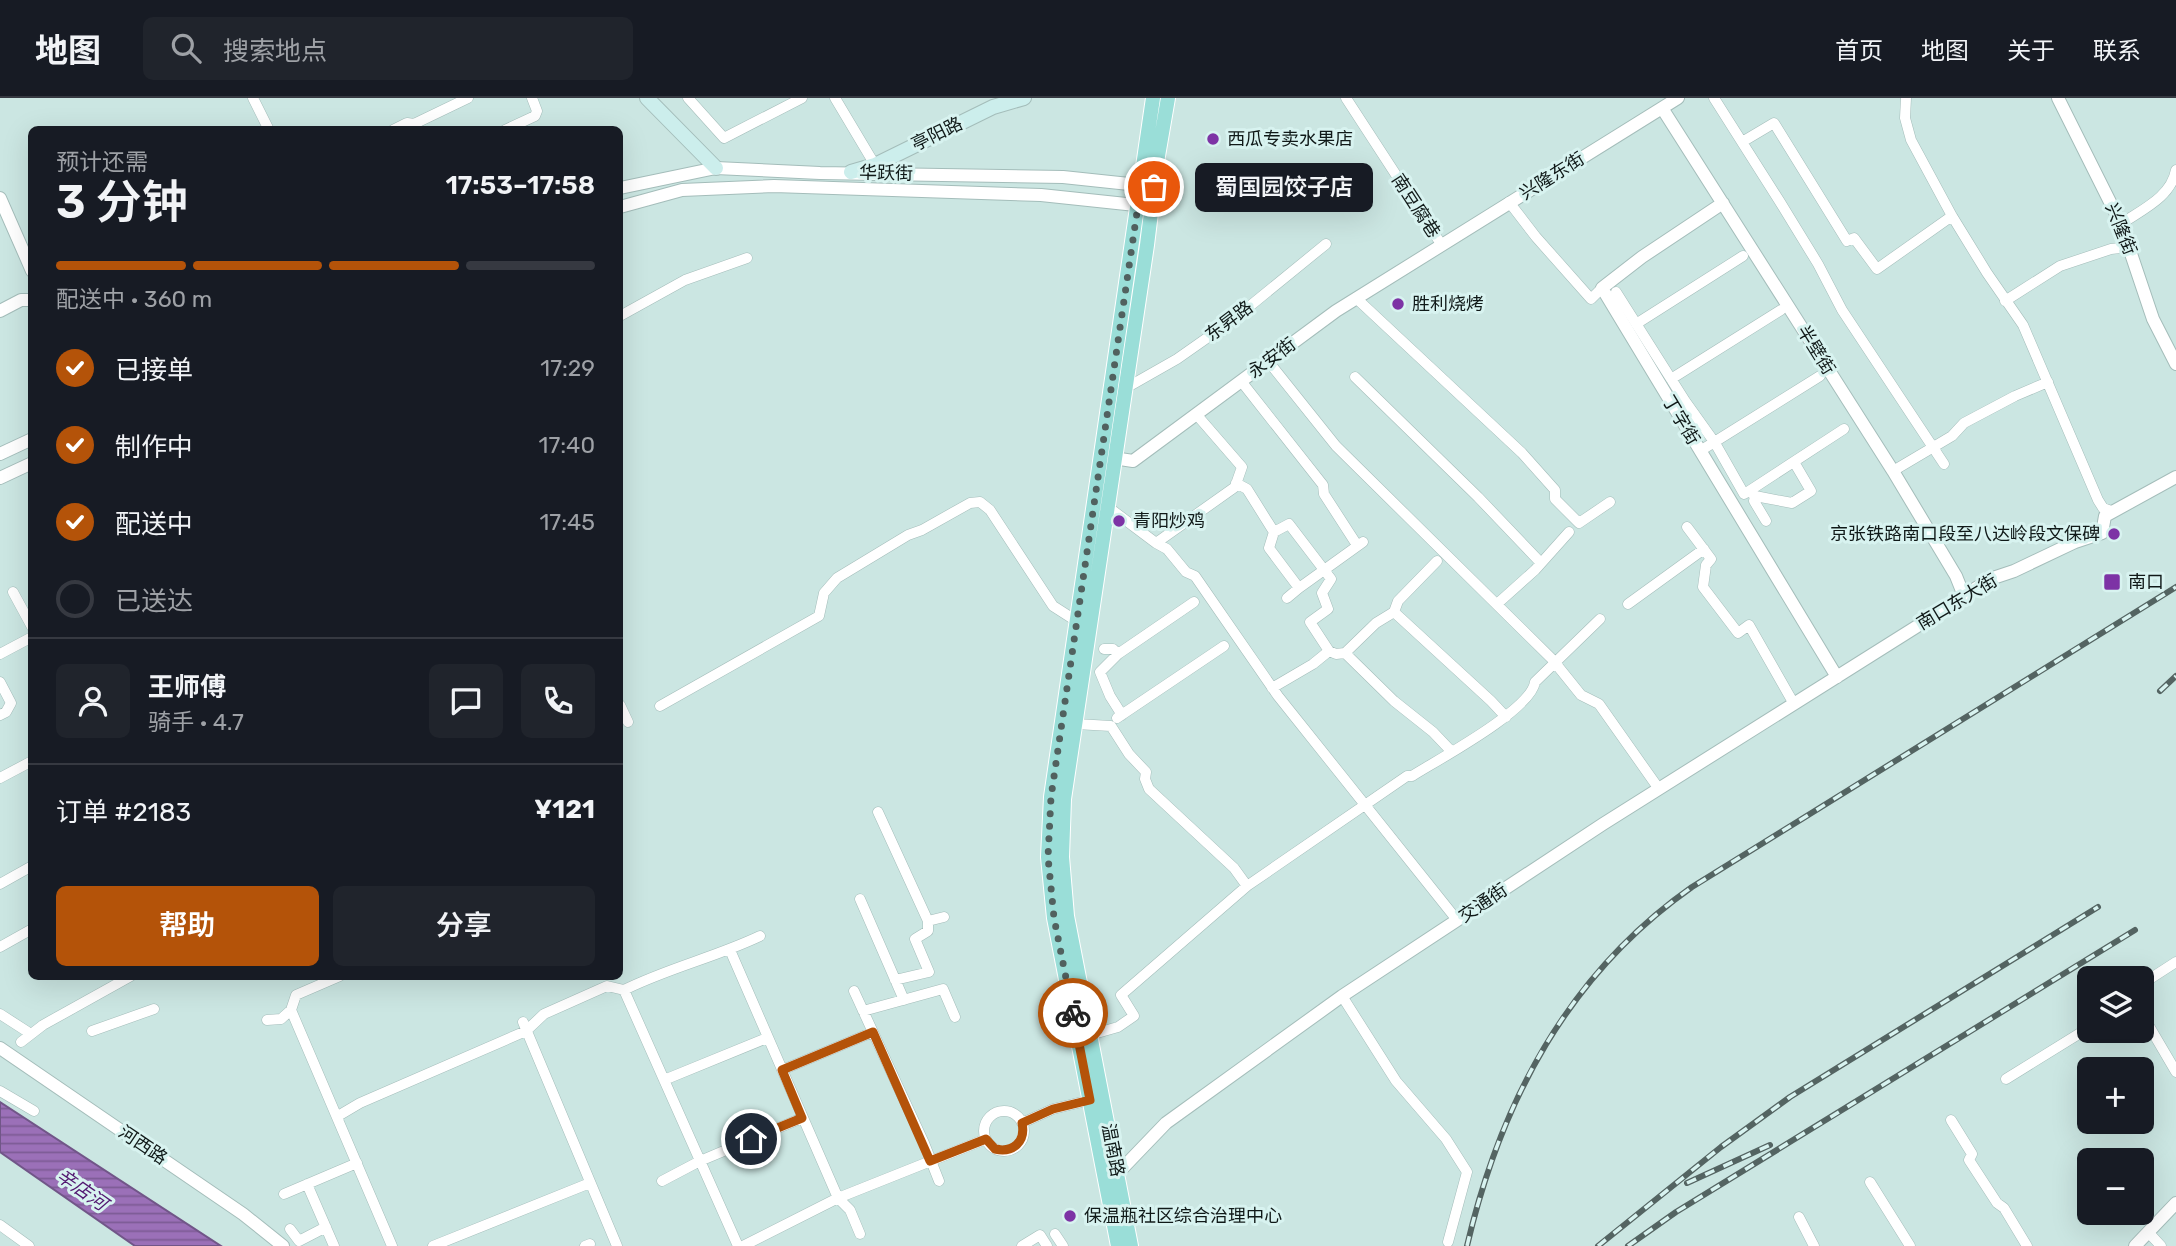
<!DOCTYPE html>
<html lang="zh">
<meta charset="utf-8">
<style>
body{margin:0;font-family:Rubik,"Noto Sans SC",sans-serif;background:#20242c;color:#f1f3f6;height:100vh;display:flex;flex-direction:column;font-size:26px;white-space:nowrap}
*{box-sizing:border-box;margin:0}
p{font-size:23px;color:#9ea1a6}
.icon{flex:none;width:38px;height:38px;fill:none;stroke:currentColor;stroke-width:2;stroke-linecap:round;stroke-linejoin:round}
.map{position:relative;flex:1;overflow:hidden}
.sheet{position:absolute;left:28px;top:28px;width:595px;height:854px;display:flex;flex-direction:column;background:#171b24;border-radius:10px;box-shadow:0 7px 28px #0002}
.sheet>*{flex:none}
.tools{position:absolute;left:2077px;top:868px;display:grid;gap:14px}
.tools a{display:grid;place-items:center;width:77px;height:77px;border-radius:10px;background:#171b24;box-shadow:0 7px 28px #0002;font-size:35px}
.pin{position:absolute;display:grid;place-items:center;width:60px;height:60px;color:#fff;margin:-30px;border:4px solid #fff;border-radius:50%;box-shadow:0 2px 7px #0007}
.courier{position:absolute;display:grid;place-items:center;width:70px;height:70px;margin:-35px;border:5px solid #b45309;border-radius:50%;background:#fff;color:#222;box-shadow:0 2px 9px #0007}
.bubble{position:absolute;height:49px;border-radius:10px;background:#171b24;box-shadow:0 7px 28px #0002;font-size:23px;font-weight:600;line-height:49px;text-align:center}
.summary em{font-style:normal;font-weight:600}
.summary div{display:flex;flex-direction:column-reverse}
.summary{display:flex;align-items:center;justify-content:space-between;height:119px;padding:0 28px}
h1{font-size:46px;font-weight:600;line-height:52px}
.bar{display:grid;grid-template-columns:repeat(4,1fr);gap:10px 7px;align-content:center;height:84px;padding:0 28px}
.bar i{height:9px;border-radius:5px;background:#363941}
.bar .on{background:#b45309}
.bar p{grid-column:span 4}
.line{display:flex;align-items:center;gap:18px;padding:0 28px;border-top:2px solid #363941}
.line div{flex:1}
.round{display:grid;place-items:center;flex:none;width:74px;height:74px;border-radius:10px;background:#20242c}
ol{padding:0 28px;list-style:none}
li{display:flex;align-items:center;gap:21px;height:77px}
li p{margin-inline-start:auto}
li .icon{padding:7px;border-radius:50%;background:#b45309;color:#fff;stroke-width:4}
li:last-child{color:#9ea1a6}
li i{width:38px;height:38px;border:4px solid #363941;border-radius:50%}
.action{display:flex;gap:14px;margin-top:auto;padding:14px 28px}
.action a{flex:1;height:80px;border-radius:10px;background:#b45309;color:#fff;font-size:28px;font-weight:600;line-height:80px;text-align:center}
.action a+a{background:#20242c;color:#f1f3f6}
header{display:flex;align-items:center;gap:42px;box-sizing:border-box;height:98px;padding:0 35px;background:#171b24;border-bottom:2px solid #363941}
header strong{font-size:33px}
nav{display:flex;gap:38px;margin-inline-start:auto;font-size:24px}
.search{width:490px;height:63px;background:#20242c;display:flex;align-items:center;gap:18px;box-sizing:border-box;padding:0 24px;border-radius:10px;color:#9ea1a6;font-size:26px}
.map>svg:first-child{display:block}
.water{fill:url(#water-rules);stroke:#715688;stroke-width:2}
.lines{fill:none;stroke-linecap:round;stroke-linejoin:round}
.minor-casing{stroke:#a4bdba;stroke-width:11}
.tertiary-casing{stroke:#a4bdba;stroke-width:14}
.secondary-casing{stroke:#a4bdba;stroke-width:16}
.primary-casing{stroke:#fff;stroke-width:16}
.minor{stroke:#fff;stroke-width:10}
.tertiary{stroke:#fff;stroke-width:12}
.secondary{stroke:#cceeec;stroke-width:14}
.primary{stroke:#9aded8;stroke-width:14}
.rail-casing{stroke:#546462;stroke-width:6}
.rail{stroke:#d8f3f0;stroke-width:3.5;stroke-dasharray:10;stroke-linecap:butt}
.done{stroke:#51615f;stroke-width:7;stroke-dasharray:0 12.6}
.route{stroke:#b45309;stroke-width:9}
.poi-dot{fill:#7d33a5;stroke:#d8f3f0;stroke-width:2.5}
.labels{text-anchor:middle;stroke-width:6;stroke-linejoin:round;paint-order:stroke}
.street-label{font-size:18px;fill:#101918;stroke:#d8f3f0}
.poi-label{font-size:18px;fill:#101918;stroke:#d8f3f0;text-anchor:start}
.water-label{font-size:19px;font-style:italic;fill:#521770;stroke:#d8f3f0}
</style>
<header>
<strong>地图</strong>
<div class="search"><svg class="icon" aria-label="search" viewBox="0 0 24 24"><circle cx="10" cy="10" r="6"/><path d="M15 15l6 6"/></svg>搜索地点</div>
<nav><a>首页</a><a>地图</a><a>关于</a><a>联系</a></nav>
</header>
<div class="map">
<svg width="2176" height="1148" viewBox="0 0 2176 1148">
<defs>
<pattern id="water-rules" width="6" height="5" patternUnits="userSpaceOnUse" patternTransform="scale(1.75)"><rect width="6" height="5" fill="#9b70b8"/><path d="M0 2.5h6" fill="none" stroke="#7d5b95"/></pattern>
</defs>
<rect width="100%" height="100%" fill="#cbe6e2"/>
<path class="water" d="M0 1004 221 1148H135L0 1054Z"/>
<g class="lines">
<defs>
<path id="minor" d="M253 0 269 32
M688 0 724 40 802 0
M835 0 875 67
M1346 0 1441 146
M1714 0 1780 104 1818 166 1842 212 1944 366
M1906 0 1905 20 1911 42 1952 118 1987 175 2023 227 2098 402 2103 410 2111 413
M393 32 407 25 414 26 468 0
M505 32 535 18 537 13 532 0
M1742 44 1774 25 1847 143 1854 140 1877 171 1952 118
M1509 104 1536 139 1591 201 1602 190
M2121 126C2143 111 2171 99 2176 72
M1616 194 1685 303 1715 345 1744 396 1749 393 1755 398 1792 405 1811 393 1794 364
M1356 200 1522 355 1555 392V401L1579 425 1610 404
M2005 203 2060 168 2111 151 2129 149
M620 218 685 182 747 160
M1636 226 1743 158
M1268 263 1336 348 1552 561 1581 597 1599 606 1659 691
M1355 279 1478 399 1540 464
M1671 281 1781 212
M1241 283 1323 387 1324 396 1357 447
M1126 290 1177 261 1234 221 1326 146
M1700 353 1820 278
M1893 373 1952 338 1964 325 2015 298 2048 284
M1236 385 1247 391 1274 434 1269 450 1299 490
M1749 393 1844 331
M1755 398 1754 403 1766 423
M1108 409 1156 445 1167 451 1186 474 1195 478 1278 598 1457 822
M1687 429 1711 461 1706 467 1703 489 1738 535 1749 527 1794 606
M1274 434 1289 426 1331 481 1322 495 1328 511 1310 524 1329 553
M1156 445 1235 389 1242 369 1196 316
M13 494 32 529
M1287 500 1299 490 1363 444
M1497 506 1535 472 1569 434
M1628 506 1704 451
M1394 514 1491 603 1506 619
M1104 551H1113L1118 556
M1345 555 1394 603 1433 634 1451 653
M0 556 32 539
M0 584 11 605 6 614 0 617
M1272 590 1313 566 1329 553 1336 556 1345 555 1376 525 1394 514 1398 503 1437 463
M620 607 628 624
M660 608 819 518 824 495 837 480 908 437 922 432 970 405 980 404 990 412 1053 508 1078 524
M1122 617 1110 598 1100 574 1118 556 1194 504
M1117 620 1224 548
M1076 626 1111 628 1129 656 1146 674 1145 681 1149 691 1234 770 1247 788
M0 680 32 663
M878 714 928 823V833L915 841 929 874 895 882
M0 786 32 768
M860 801 904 902
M928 823 944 819
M0 849 32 831
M730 852 838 1100 850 1112 860 1136
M2142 886 2176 864
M624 892 738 1148
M854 893 924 1045 939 1083
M1342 898 1396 983 1446 1041 1467 1074 1448 1144
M291 912 392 1148
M863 913 943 891 955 919
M0 916 31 936
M2142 916 2176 974
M267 922 281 921 291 912 296 897 340 878
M523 924 617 1148
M92 933 154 911
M1090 937 1118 929 1134 918 1121 897 1247 788 1407 678H1412C1439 661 1531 612 1535 584L1600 521
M21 944 43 927 131 878
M782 972 873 934
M2006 981 2090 929
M664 982 767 940
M0 993 34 1013
M984 1033a20 20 0 1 1 40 0a20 20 0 1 1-40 0Z
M338 1018 360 1005 526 933 544 916 607 888 624 892C668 870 716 859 760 838
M1951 1022 1972 1056 1969 1062 1997 1105 2004 1110 2027 1148
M1022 1025 1053 1011 1090 1002
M662 1083 700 1063 802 1020
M1870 1084 1910 1148
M307 1086 334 1148
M284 1096 357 1065
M1799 1119 1814 1148
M0 1127 29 1148
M290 1131 299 1143 326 1129
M2148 1134 2161 1148
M1055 1136 1063 1148
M433 1148 590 1085
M585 1148 590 1146
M743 1148 838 1100 986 1041
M1022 1148 1040 1137 1047 1148"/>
<path id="tertiary" d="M2058 0 2121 126 2153 221 2176 266
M1662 10 1893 373 1956 478 1964 498
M620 90 716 70 820 75 1063 79 1148 88
M0 100 32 173
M1723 105 1642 159 1602 190 1837 579
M620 109 682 92 774 88 1041 97 1145 108
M0 213 21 202H32
M0 356 32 341
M1107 359 1133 363 1336 213 1678 0
M0 380 32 365
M0 950 243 1116 283 1148
M1109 1077 1117 1076 1166 1025 1342 898 1603 726 1916 529 1990 481 2014 473 2075 444 2102 435 2105 418 2176 379
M2135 1148 2176 1105"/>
<path id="secondary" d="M647 0 716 70
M851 74 875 67 993 9 1024 0"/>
<path id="primary" d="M1118 1148 1054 820 1048 759 1051 699 1153 0
M1131 1148 1067 818 1062 759 1064 701 1147 147 1158 58 1168 0"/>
</defs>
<use href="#minor" class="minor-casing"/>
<use href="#tertiary" class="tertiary-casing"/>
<use href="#secondary" class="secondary-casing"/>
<use href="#primary" class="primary-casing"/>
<use href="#minor" class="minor"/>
<use href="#tertiary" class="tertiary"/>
<use href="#secondary" class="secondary"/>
<use href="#primary" class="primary"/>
<defs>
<path id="rail" d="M2160 593 2176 578
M1687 1085 1770 1047
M1467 1148C1501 1003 1568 876 1692 789L2176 489
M1598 1148 1721 1049 1790 999 2098 809
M1628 1148 1676 1114 2135 832"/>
</defs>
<use href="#rail" class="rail-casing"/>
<use href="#rail" class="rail"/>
</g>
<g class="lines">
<path class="done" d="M1073 915 1054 820 1048 759 1051 699 1141 87 1154 89"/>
<path class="route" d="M751 1041 802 1020 782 972 873 934 930 1063 986 1041 995 1051C1013 1055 1026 1044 1022 1025L1053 1011 1090 1002 1073 915"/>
</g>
<g class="poi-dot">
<circle cx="1213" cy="41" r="7"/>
<circle cx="1398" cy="206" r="7"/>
<circle cx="1119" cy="423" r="7"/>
<circle cx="2114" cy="436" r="7"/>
<rect x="2103" y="475" width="18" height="18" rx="3.5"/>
<circle cx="1070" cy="1118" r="7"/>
</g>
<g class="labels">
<g class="street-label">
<text transform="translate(937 36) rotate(-26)" y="6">亭阳路</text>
<text transform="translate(886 75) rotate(1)" y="6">华跃街</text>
<text transform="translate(1552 78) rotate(-32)" y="6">兴隆东街</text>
<text transform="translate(1416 108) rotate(57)" y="6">南豆腐巷</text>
<text transform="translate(2121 131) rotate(68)" y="6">兴隆街</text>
<text transform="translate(1229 223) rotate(-37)" y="6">东昇路</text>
<text transform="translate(1816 252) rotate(58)" y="6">半壁街</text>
<text transform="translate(1272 260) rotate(-37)" y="6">永安街</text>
<text transform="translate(1681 322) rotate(59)" y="6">丁字街</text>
<text transform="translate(1957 504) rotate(-31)" y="6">南口东大街</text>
<text transform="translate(1483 805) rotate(-34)" y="6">交通街</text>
<text transform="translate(143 1047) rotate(34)" y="6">河西路</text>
<text transform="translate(1113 1052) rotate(79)" y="6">温南路</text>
</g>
<g class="poi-label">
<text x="1227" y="47">西瓜专卖水果店</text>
<text x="1412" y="212">胜利烧烤</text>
<text x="1133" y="429">青阳炒鸡</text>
<text x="2100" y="442" text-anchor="end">京张铁路南口段至八达岭段文保碑</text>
<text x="2128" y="490">南口</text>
<text x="1084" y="1124">保温瓶社区综合治理中心</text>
</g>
<g class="water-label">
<text transform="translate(82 1091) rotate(35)" y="7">辛店河</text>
</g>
</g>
</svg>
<div class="tools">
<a><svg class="icon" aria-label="layers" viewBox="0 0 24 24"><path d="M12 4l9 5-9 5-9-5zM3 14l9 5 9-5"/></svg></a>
<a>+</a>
<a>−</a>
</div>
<div class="pin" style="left:1154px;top:89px;background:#ea580c"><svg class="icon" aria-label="bag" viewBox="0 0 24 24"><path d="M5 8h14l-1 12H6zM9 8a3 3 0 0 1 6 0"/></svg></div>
<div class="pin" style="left:751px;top:1041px;background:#1f2937"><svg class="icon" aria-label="home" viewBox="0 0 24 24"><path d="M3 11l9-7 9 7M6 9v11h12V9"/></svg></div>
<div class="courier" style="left:1073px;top:915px"><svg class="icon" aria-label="bike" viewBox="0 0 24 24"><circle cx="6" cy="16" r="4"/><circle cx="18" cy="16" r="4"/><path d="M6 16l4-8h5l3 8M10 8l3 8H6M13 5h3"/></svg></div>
<div class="bubble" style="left:1195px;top:65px;width:178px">蜀国园饺子店</div>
<section class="sheet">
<div class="summary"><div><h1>3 分钟</h1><p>预计还需</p></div><em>17:53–17:58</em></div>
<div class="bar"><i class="on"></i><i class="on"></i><i class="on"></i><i></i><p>配送中 · 360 m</p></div>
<ol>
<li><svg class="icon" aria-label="check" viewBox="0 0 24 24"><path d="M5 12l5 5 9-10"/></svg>已接单<p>17:29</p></li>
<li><svg class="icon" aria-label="check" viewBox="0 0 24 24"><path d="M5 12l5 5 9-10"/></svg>制作中<p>17:40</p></li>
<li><svg class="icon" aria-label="check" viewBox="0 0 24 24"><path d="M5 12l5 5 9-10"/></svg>配送中<p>17:45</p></li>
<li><i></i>已送达</li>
</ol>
<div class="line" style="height:126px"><a class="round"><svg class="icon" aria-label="person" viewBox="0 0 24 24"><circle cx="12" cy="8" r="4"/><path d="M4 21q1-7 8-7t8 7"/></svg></a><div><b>王师傅</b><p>骑手 · 4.7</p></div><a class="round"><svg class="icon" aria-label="chat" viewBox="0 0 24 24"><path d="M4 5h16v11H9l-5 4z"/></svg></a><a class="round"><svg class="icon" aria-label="phone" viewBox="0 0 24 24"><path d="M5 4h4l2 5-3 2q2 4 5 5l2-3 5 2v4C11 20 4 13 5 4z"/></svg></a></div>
<div class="line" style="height:91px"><div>订单 #2183</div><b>¥121</b></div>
<div class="action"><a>帮助</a><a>分享</a></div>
</section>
</div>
